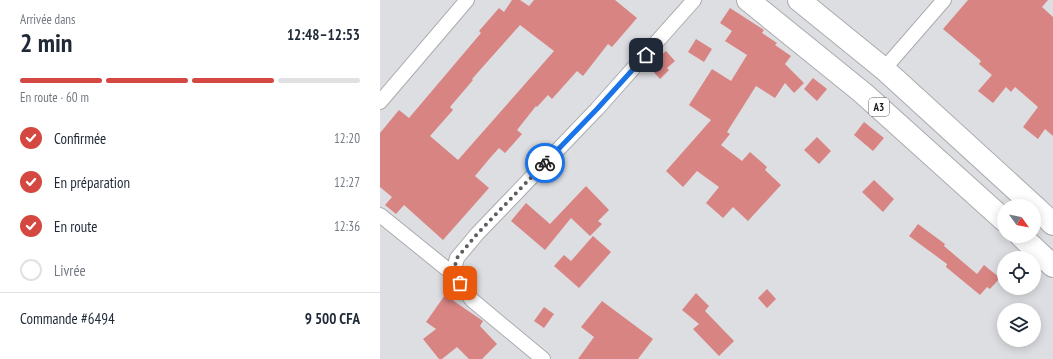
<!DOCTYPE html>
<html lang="fr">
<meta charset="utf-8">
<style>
body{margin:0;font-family:"PT Sans Narrow",sans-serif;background:#f2f2f3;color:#1f2937;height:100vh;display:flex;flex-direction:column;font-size:15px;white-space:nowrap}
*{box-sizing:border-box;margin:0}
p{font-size:13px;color:#747a83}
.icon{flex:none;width:22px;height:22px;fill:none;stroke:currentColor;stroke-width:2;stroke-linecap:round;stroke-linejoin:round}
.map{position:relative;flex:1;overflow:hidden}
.side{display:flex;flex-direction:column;background:#fff;width:380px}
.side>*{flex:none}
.needle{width:26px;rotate:123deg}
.controls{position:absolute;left:617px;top:199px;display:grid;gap:8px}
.controls a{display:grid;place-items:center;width:44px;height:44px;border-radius:50%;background:#fff;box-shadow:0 2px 10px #0003;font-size:20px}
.pin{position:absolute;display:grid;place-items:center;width:34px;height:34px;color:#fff;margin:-17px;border-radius:8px;box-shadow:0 2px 6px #0006}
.courier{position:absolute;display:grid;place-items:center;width:40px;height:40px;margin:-20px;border:3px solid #1a73e8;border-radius:50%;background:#fff;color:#222;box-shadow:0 1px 5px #0007}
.overview em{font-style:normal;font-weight:700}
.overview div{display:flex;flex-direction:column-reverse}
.overview{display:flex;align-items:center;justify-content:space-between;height:68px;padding:0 20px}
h1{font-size:26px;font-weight:700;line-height:30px}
.bar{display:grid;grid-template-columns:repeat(4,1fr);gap:6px 4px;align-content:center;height:48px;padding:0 20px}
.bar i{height:5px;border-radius:3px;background:#e0e1e3}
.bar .on{background:#d54741}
.bar p{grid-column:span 4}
.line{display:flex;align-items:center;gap:10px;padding:0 20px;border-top:1px solid #e0e1e3}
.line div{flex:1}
ol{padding:0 20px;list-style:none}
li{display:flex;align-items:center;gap:12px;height:44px}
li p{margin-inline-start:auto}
li .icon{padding:4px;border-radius:50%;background:#d54741;color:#fff;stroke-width:4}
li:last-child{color:#747a83}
li i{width:22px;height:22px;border:2px solid #e0e1e3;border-radius:50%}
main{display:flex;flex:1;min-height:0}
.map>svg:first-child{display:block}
.building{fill:#d88482;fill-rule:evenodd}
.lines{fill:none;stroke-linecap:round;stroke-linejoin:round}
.street-casing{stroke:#ababaf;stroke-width:16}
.highway-casing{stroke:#ababaf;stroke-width:24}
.street{stroke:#fff;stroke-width:14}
.highway{stroke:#fff;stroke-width:22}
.done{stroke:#5c5d5f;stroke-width:4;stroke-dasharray:0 7.2}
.route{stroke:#1a73e8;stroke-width:5}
.labels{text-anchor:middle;stroke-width:3;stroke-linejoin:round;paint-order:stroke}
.shield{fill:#fff;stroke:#5d5d5e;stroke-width:1}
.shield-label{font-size:11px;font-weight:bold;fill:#171719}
</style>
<main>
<section class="side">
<div class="overview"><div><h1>2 min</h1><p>Arrivée dans</p></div><em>12:48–12:53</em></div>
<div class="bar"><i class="on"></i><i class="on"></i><i class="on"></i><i></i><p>En route · 60 m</p></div>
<ol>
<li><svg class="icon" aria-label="check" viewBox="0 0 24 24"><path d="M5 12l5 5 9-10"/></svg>Confirmée<p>12:20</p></li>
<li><svg class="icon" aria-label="check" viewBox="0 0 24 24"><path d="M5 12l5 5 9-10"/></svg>En préparation<p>12:27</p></li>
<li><svg class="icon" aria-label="check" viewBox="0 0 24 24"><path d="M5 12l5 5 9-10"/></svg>En route<p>12:36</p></li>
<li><i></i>Livrée</li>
</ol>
<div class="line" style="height:52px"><div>Commande #6494</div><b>9 500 CFA</b></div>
</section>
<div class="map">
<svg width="673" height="359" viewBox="0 0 673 359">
<rect width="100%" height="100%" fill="#dddee2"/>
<path class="building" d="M132 0H140L149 6 154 0H235L257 18 232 47 228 44 203 76 197 71 172 99 168 95 157 107 156 106 137 130 142 134 125 153 119 148 110 158 95 176 109 188 63 240 24 205 16 214 5 205 12 197 0 187V133L19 110 29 118 101 33 99 31 119 8 124 12ZM140 25 174 51 78 160 50 136 73 110 70 107 93 80 92 79Z
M588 0H668L662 7 673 17V136L665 129 658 139 643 127 658 107 635 87 631 92 626 87 613 103 598 91 612 75 599 64 601 61 563 29Z
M350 8 384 30 382 33 397 43 395 45 411 56 405 64 424 83 414 93 405 83 395 98 376 86 347 132 350 134 341 145 362 161 370 152 387 167 385 170 401 185 368 221 353 207 343 218 326 203 339 187 317 171 303 187 286 171 331 120 309 105 332 69 351 81 367 55 345 41 352 31 340 23Z
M316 39 332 49 324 62 308 52Z
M286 51 295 61 287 68 289 70 280 79 268 66Z
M433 78 447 89 437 101 424 89Z
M484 122 504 138 493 151 474 135Z
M437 137 451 151 439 164 424 150Z
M494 180 514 199 503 212 482 192Z
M206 186 229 210 218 221 222 224 210 236 191 218 165 250 131 221 146 203 170 224Z
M538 224 565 244 564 246 597 274 604 265 620 278 610 289 607 287 600 295 566 267 567 264 529 236Z
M213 236 231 252 199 288 174 266 184 255 191 261Z
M387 289 396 299 387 308 378 298Z
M316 293 329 306 325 311 354 341 339 356 313 329 319 324 302 310Z
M65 295 103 321 100 326 117 344 102 359H89L77 347 62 359H59L43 339 56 329 46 322Z
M222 301 273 339 258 359H198L214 337 201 327Z
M164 307 174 314 164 328 154 321Z"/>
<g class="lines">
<defs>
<path id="street" d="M504 69 564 0
M0 102 87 0
M0 215 73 274 92 300 163 359
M73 274 77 258 97 234 217 109 314 0"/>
<path id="highway" d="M368 0 483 93 624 220
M419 0 504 69 654 206
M654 206 673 224
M641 236 673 266"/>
</defs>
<use href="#street" class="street-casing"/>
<use href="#highway" class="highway-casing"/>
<use href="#street" class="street"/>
<use href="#highway" class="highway"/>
</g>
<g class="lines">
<path class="done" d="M80 283 73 274 77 258 97 234 165 163"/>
<path class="route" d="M165 163 217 109 266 55"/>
</g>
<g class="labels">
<rect class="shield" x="489" y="98" width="20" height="18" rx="3"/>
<g class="shield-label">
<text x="499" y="111">A3</text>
</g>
</g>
</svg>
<div class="controls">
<a><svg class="needle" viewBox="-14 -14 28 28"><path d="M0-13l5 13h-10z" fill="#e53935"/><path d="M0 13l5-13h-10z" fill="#747a83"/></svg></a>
<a><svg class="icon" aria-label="locate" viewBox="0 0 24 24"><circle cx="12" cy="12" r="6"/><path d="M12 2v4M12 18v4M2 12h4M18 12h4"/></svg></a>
<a><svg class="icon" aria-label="layers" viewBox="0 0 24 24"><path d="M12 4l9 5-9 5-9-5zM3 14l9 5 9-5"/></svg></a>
</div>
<div class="pin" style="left:80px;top:283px;background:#ea580c"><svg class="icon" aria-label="bag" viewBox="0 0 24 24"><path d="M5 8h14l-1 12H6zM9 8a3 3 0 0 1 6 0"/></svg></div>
<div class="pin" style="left:266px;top:55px;background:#1f2937"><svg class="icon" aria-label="home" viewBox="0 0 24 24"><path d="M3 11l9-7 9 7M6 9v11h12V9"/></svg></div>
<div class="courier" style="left:165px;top:163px"><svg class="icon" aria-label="bike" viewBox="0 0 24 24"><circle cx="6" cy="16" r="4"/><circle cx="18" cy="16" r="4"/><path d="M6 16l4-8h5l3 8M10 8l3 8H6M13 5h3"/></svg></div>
</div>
</main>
